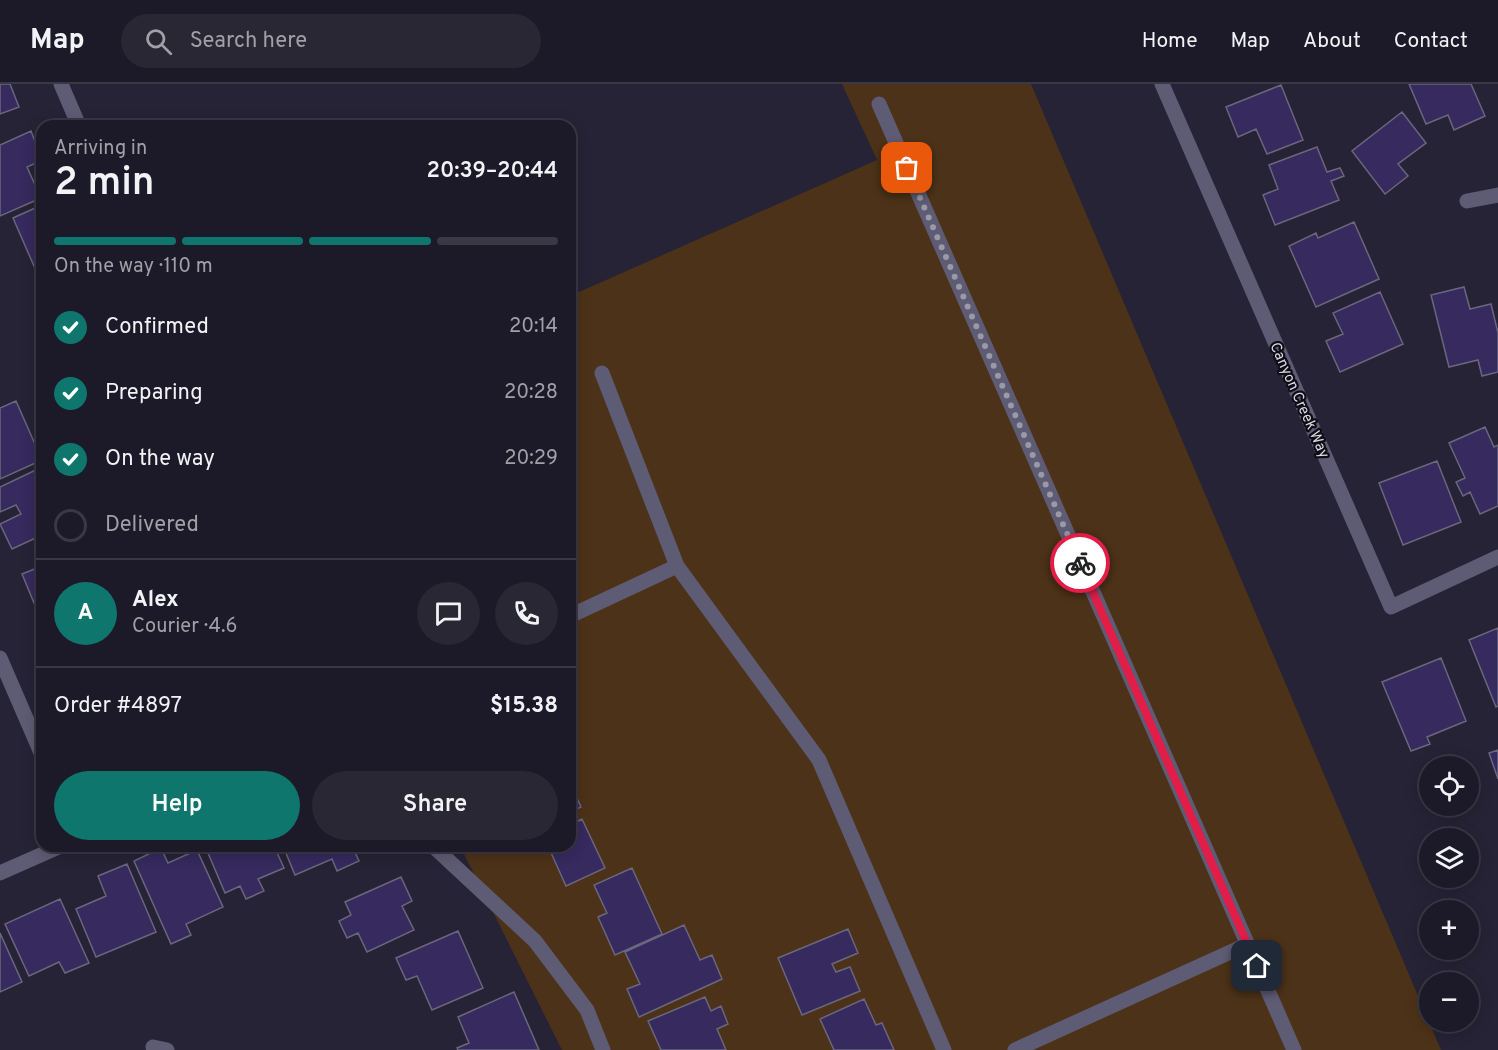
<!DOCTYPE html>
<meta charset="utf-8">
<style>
body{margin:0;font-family:Overpass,sans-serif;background:#292734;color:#f1f3f6;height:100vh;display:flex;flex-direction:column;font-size:22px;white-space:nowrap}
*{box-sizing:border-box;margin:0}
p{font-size:20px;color:#a0a1a8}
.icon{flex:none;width:33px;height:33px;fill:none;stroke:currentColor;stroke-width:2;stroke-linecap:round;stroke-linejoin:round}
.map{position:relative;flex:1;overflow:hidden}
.panel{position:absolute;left:36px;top:36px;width:540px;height:732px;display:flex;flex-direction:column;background:#1c1a28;border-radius:18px;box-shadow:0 3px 15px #0003,0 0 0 2px #3a3845}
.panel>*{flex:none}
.buttons{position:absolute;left:1419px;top:672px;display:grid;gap:12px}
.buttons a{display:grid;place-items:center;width:60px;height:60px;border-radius:50%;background:#1c1a28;box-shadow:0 3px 15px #0003,0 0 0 2px #3a3845;font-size:30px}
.pin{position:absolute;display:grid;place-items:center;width:51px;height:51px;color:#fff;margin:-26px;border-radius:12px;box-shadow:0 3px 9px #0006}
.courier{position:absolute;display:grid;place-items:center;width:60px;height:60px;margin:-30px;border:4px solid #e11d48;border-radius:50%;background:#fff;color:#222;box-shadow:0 2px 8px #0007}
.overview em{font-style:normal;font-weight:600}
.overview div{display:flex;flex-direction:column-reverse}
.overview{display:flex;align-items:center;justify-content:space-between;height:102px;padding:0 18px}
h1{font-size:39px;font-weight:600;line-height:45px}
.bar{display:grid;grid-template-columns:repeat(4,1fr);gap:9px 6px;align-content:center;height:72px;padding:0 18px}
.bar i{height:8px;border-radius:4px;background:#3a3845}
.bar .current{background:#0f766e}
.bar p{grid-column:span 4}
.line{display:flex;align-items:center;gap:15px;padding:0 18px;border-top:2px solid #3a3845}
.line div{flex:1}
.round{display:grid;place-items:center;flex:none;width:63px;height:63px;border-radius:32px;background:#292734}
ol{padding:0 18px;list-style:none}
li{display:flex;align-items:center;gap:18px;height:66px}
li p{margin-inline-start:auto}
li .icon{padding:6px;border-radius:50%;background:#0f766e;color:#fff;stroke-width:4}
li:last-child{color:#a0a1a8}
li i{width:33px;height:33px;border:3px solid #3a3845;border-radius:50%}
.primary-button{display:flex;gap:12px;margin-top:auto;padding:12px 18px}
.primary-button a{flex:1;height:69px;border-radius:36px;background:#0f766e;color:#fff;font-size:24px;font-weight:600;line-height:69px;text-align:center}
.primary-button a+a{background:#292734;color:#f1f3f6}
header{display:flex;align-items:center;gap:36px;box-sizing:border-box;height:84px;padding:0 30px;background:#1c1a28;border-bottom:2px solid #3a3845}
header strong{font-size:28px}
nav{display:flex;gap:33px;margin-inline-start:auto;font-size:21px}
.search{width:420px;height:54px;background:#292734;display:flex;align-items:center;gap:15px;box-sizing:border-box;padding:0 21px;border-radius:33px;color:#a0a1a8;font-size:22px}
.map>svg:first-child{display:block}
.green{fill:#4c3218}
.building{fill:#362a5e;stroke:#6a677d;stroke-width:1.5}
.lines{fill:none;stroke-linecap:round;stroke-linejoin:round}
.minor{stroke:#5e5b74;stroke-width:15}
.done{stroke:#9b99a7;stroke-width:6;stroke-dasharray:0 10.8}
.route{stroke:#e11d48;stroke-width:8}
.labels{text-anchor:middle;stroke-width:4.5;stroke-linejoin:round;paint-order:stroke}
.street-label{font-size:15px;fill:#dad9e5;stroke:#0e0d15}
</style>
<header>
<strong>Map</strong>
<div class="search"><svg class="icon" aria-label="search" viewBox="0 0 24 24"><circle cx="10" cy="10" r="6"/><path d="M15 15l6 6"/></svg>Search here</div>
<nav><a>Home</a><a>Map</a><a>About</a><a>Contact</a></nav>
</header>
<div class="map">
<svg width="1498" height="966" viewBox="0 0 1498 966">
<rect width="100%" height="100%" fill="#252335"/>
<path class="green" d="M842 0H1031L1441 966H562L460 762H570V212L877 76Z"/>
<path class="building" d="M0 0H10L19 23 0 30Z
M1409 0H1471L1485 32 1454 46 1448 31 1426 40Z
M1281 1 1303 56 1267 70 1256 45 1238 53 1226 23Z
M1402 28 1426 59 1398 80 1408 92 1385 110 1352 67Z
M31 47 42 76 27 83 41 114 0 132V61Z
M1317 63 1327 88 1340 84 1344 92 1331 97 1339 116 1275 141 1263 111 1278 105 1269 81Z
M42 121V186L37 189 13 134Z
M1354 138 1379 195 1316 223 1289 162 1316 149 1318 154Z
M1464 203 1470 225 1491 220 1498 249V288L1482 292 1478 276 1449 283 1431 211Z
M1380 208 1403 260 1340 288 1326 257 1343 250 1333 229Z
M16 317 42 376 0 395V324Z
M1485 343 1494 363 1498 361V422L1480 430 1470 408 1463 412 1456 398 1465 394 1449 359Z
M1437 377 1461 438 1403 461 1379 399Z
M40 384 42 451 12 465 0 440 21 430 16 421 0 428V403Z
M42 482V516L34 519 22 490Z
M1498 544V622L1496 623 1469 556Z
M1441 574 1466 637 1427 653 1430 660 1411 667 1382 598Z
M1498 666V695L1489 669Z
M571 701 581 723 570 728V702Z
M582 735 605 784 566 802 548 762H570V741Z
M205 762H274L284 784 258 795 264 807 246 815 240 802 225 809Z
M283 762H352L359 777 337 787 332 775 295 791Z
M161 764 168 779 197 766 223 823 186 840 191 851 171 860 134 777Z
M127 780 156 848 96 873 76 825 106 812 98 792Z
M632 784 662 850 615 871 598 833 607 829 594 801Z
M401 793 412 817 402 822 414 846 367 868 358 849 347 854 339 837 351 831 345 818Z
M60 815 89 879 65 889 59 878 29 892 5 840Z
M684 841 700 876 712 871 722 895 639 933 627 905 640 900 625 868Z
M848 845 858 869 832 880 836 888 850 883 860 907 802 931 778 874Z
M458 847 483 904 432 926 417 892 406 896 396 874Z
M0 849 22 898 0 908Z
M514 908 539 966H458L457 964 469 959 458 933Z
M705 913 711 927 721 922 728 940 717 945 726 966H661L648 937Z
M864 915 876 941 882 939 894 966H834L820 935Z"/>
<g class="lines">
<path class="minor" d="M61 0 79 42
M1162 0 1391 523 1498 473
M879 20 1294 966
M1467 117 1498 111
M602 289 677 482 819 676 944 966
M570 532 677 482
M0 574 42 671
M433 762 535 857 587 926 603 966
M0 789 61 762
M153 963 167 966
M1015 966 1248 860"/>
</g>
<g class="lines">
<path class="done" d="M907 84 1080 479"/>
<path class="route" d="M1080 479 1257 882"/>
</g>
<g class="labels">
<g class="street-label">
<text transform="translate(1300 316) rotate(66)" y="5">Canyon Creek Way</text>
</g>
</g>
</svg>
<div class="buttons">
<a><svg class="icon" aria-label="locate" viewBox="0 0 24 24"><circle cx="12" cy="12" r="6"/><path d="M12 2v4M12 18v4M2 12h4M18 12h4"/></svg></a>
<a><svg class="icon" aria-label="layers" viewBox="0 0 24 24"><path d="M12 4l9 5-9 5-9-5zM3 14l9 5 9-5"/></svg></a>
<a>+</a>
<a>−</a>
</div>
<div class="pin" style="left:907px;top:84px;background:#ea580c"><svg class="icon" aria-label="bag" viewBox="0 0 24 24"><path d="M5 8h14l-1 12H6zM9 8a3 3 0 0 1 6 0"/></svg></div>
<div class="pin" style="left:1257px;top:882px;background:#1f2937"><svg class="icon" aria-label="home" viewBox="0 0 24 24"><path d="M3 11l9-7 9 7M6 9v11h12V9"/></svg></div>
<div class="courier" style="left:1080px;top:479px"><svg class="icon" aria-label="bike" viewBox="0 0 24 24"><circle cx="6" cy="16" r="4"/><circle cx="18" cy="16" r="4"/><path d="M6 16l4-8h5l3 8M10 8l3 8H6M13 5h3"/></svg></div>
<section class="panel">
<div class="overview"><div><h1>2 min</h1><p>Arriving in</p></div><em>20:39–20:44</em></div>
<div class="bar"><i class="current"></i><i class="current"></i><i class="current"></i><i></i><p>On the way · 110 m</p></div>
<ol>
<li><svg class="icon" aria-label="check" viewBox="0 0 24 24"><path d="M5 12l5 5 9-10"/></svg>Confirmed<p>20:14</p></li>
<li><svg class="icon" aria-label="check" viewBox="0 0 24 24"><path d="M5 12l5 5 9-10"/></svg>Preparing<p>20:28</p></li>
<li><svg class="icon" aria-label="check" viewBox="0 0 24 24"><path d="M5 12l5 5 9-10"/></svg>On the way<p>20:29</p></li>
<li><i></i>Delivered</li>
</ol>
<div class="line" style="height:108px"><b class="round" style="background:#0f766e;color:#fff">A</b><div><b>Alex</b><p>Courier · 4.6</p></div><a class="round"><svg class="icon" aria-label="chat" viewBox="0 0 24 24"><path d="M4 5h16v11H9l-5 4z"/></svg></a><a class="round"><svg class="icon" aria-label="phone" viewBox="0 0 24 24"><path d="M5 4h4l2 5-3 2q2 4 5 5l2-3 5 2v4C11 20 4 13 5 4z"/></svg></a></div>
<div class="line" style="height:78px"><div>Order #4897</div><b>$15.38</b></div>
<div class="primary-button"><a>Help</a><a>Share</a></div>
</section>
</div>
